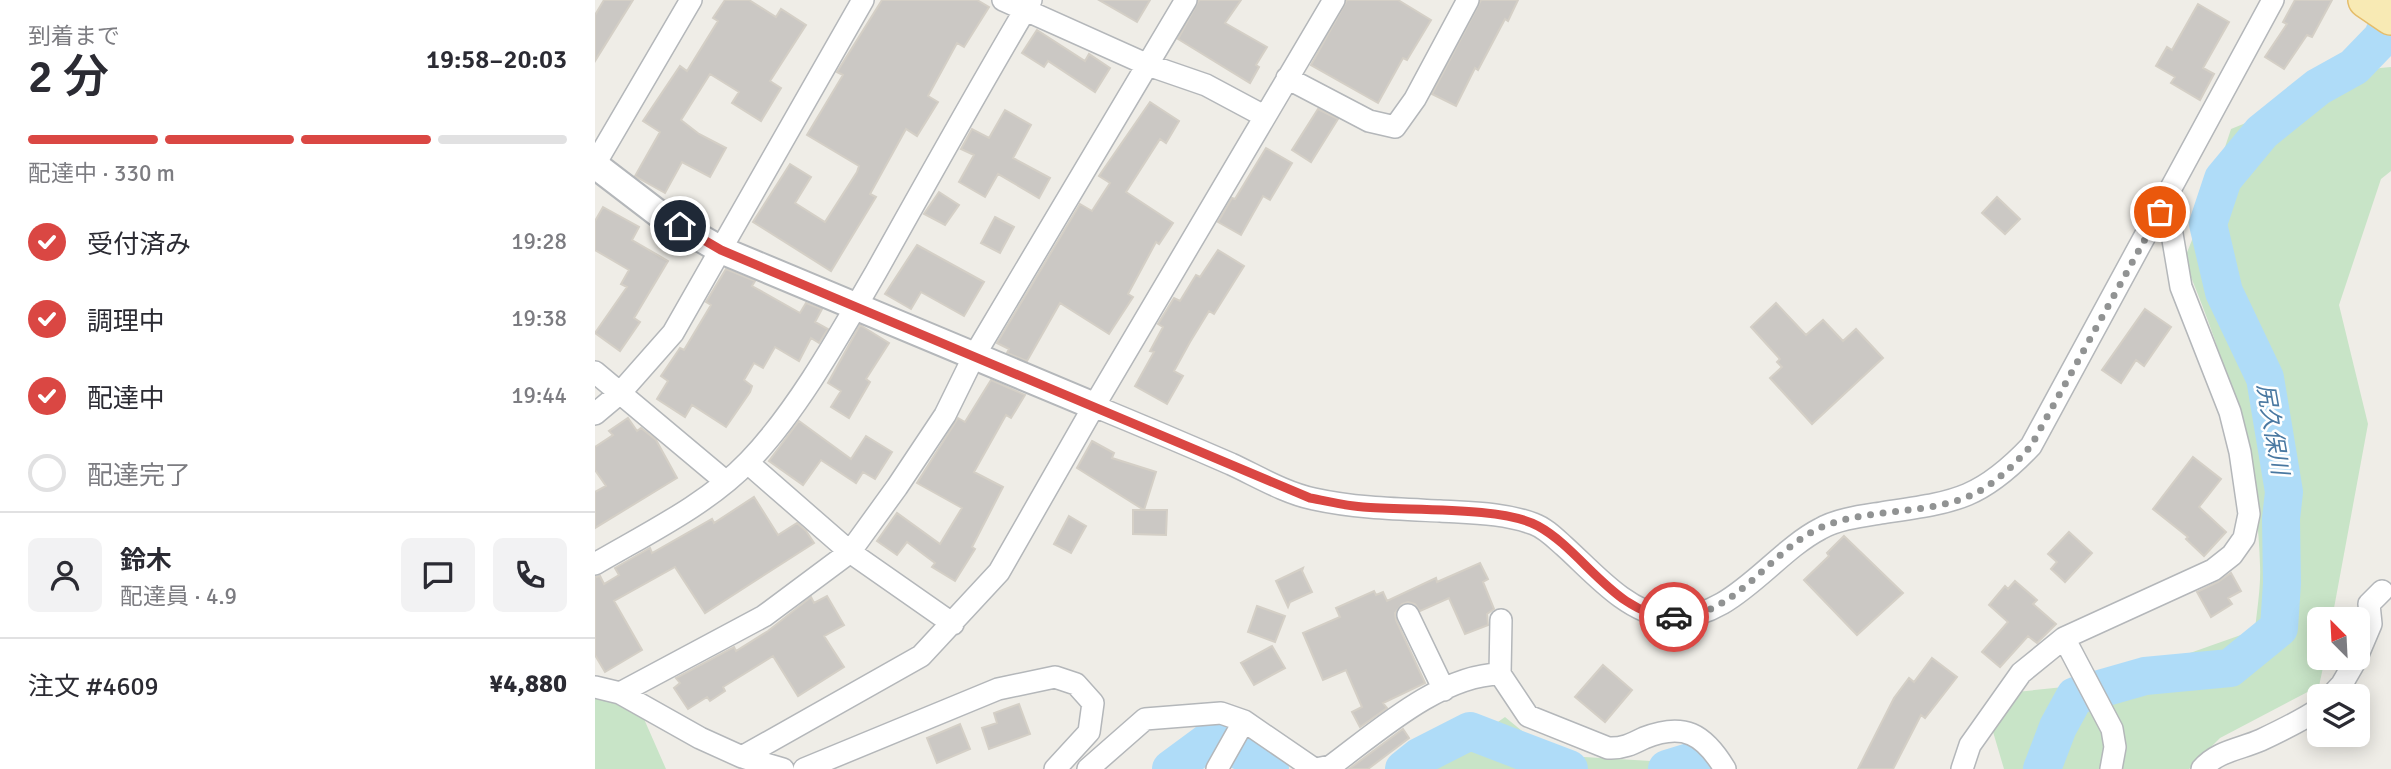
<!DOCTYPE html>
<html lang="ja">
<meta charset="utf-8">
<style>
body{margin:0;font-family:Signika,"Noto Sans JP",sans-serif;background:#f2f2f3;color:#2b2b33;height:100vh;display:flex;flex-direction:column;font-size:26px;white-space:nowrap}
*{box-sizing:border-box;margin:0}
p{font-size:23px;color:#7c7c81}
.icon{flex:none;width:38px;height:38px;fill:none;stroke:currentColor;stroke-width:2;stroke-linecap:round;stroke-linejoin:round}
.map{position:relative;flex:1;overflow:hidden}
.sheet{display:flex;flex-direction:column;background:#fff;width:595px}
.sheet>*{flex:none}
.needle{width:46px;rotate:336deg}
.buttons{position:absolute;left:1712px;top:607px;display:grid;gap:14px}
.buttons a{display:grid;place-items:center;width:63px;height:63px;border-radius:10px;background:#fff;box-shadow:0 4px 18px #0003;font-size:35px}
.pin{position:absolute;display:grid;place-items:center;width:60px;height:60px;color:#fff;margin:-30px;border:4px solid #fff;border-radius:50%;box-shadow:0 2px 7px #0007}
.courier{position:absolute;display:grid;place-items:center;width:70px;height:70px;margin:-35px;border:5px solid #da4743;border-radius:50%;background:#fff;color:#222;box-shadow:0 2px 9px #0007}
.overview em{font-style:normal;font-weight:600}
.overview div{display:flex;flex-direction:column-reverse}
.overview{display:flex;align-items:center;justify-content:space-between;height:119px;padding:0 28px}
h1{font-size:46px;font-weight:600;line-height:52px}
.bar{display:grid;grid-template-columns:repeat(4,1fr);gap:10px 7px;align-content:center;height:84px;padding:0 28px}
.bar i{height:9px;border-radius:5px;background:#e1e1e2}
.bar .on{background:#da4743}
.bar p{grid-column:span 4}
.line{display:flex;align-items:center;gap:18px;padding:0 28px;border-top:2px solid #e1e1e2}
.line div{flex:1}
.round{display:grid;place-items:center;flex:none;width:74px;height:74px;border-radius:10px;background:#f2f2f3}
ol{padding:0 28px;list-style:none}
li{display:flex;align-items:center;gap:21px;height:77px}
li p{margin-inline-start:auto}
li .icon{padding:7px;border-radius:50%;background:#da4743;color:#fff;stroke-width:4}
li:last-child{color:#7c7c81}
li i{width:38px;height:38px;border:4px solid #e1e1e2;border-radius:50%}
main{display:flex;flex:1;min-height:0}
.map>svg:first-child{display:block}
.green{fill:#c8e4c7}
.lines{fill:none;stroke-linecap:round;stroke-linejoin:round}
.river{stroke:#afdcf8;stroke-width:38}
.building{fill:#cbc8c4;stroke:#d4cfc6;stroke-width:2}
.minor-casing{stroke:#b4b7ba;stroke-width:24}
.tertiary-casing{stroke:#b4b7ba;stroke-width:30}
.primary-casing{stroke:#e5bd6b;stroke-width:38}
.minor{stroke:#fff;stroke-width:21}
.tertiary{stroke:#fff;stroke-width:26}
.primary{stroke:#f8eab4;stroke-width:35}
.done{stroke:#919393;stroke-width:7;stroke-dasharray:0 12.6}
.route{stroke:#da4743;stroke-width:9}
.labels{text-anchor:middle;stroke-width:5;stroke-linejoin:round;paint-order:stroke}
.water-label{font-size:23px;font-style:italic;fill:#4978a1;stroke:#fff}
</style>
<main>
<section class="sheet">
<div class="overview"><div><h1>2 分</h1><p>到着まで</p></div><em>19:58–20:03</em></div>
<div class="bar"><i class="on"></i><i class="on"></i><i class="on"></i><i></i><p>配達中 · 330 m</p></div>
<ol>
<li><svg class="icon" aria-label="check" viewBox="0 0 24 24"><path d="M5 12l5 5 9-10"/></svg>受付済み<p>19:28</p></li>
<li><svg class="icon" aria-label="check" viewBox="0 0 24 24"><path d="M5 12l5 5 9-10"/></svg>調理中<p>19:38</p></li>
<li><svg class="icon" aria-label="check" viewBox="0 0 24 24"><path d="M5 12l5 5 9-10"/></svg>配達中<p>19:44</p></li>
<li><i></i>配達完了</li>
</ol>
<div class="line" style="height:126px"><a class="round"><svg class="icon" aria-label="person" viewBox="0 0 24 24"><circle cx="12" cy="8" r="4"/><path d="M4 21q1-7 8-7t8 7"/></svg></a><div><b>鈴木</b><p>配達員 · 4.9</p></div><a class="round"><svg class="icon" aria-label="chat" viewBox="0 0 24 24"><path d="M4 5h16v11H9l-5 4z"/></svg></a><a class="round"><svg class="icon" aria-label="phone" viewBox="0 0 24 24"><path d="M5 4h4l2 5-3 2q2 4 5 5l2-3 5 2v4C11 20 4 13 5 4z"/></svg></a></div>
<div class="line" style="height:91px"><div>注文 #4609</div><b>¥4,880</b></div>
</section>
<div class="map">
<svg width="1796" height="769" viewBox="0 0 1796 769">
<rect width="100%" height="100%" fill="#efede7"/>
<path class="green" d="M1796 67V171L1786 179 1744 305 1773 424 1737 619 1724 620V658H1730L1724 686 1625 738 1594 769H1409L1396 725 1421 692 1508 683 1547 660 1578 659 1660 630C1662 609 1666 587 1665 565 1662 458 1630 358 1589 260L1609 210 1636 129 1785 68Z
M0 696 42 703 71 769H0Z
M910 717 956 755 1089 763 1094 769H836Z"/>
<g class="lines">
<path class="river" d="M576 769 618 738 654 755 675 769
M809 769 824 757 875 731 974 769
M1072 769 1098 761 1102 769
M1447 769 1463 727 1480 696 1550 676 1635 668 1684 628 1687 583 1686 519 1689 492 1670 378 1629 292 1613 224 1628 179 1667 132 1723 87 1759 67 1787 38 1796 17"/>
</g>
<path class="building" d="M9 0H38L0 61V15Z
M130 0H154L181 17 186 9 211 25 175 81 186 88 166 121 137 103 144 92 115 74 86 120 104 134 131 148 115 177 87 162 70 193 40 176 65 132 48 121 85 66 92 71 123 21 118 18Z
M287 0H382L394 7 369 47 362 43 333 96 343 102 322 136 311 129 275 194 281 197 236 271 158 222 195 164 216 177 200 203 230 222 262 172 264 166 212 135 248 75 242 72Z
M504 0H555L542 22Z
M604 0H646L630 23 672 47 661 65 664 67 655 83 583 39Z
M752 0H803L836 20 812 60 808 58 783 103 716 65Z
M886 0H923L913 21 910 19 883 70 880 68 861 106 837 94Z
M1700 0H1737L1717 37 1712 35 1689 69 1670 57 1692 24 1688 22Z
M1603 4 1634 22 1608 68 1619 74 1605 100 1576 83 1580 77 1561 66 1572 47 1577 50Z
M442 30 490 61 494 54 515 68 500 92 453 61 449 67 427 53Z
M555 102 584 121 571 143 565 139 531 192 578 223 564 244 561 242 533 294 538 297 514 334 465 303 432 361 412 353 414 349 402 343 485 204 497 211 515 183 504 176Z
M723 109 743 119 716 162 697 150Z
M410 110 436 125 418 158 455 178 444 198 403 174 390 197 364 182 379 155 366 149 377 129 394 138Z
M671 148 697 163 675 200 668 196 646 235 623 222 637 198 640 199Z
M344 192 364 205 350 225 329 214Z
M1402 197 1425 219 1410 234 1387 213Z
M8 207 44 227 37 240 73 261 39 318 45 322 25 351 0 333 32 287 26 284 34 270 0 250V221Z
M400 217 419 227 405 253 386 243Z
M322 245 389 282 369 316 326 292 316 309 290 294Z
M623 250 649 266 619 314 614 311 595 342 579 371 588 376 572 404 540 386 559 352 555 351 568 327 563 324 579 298 585 301 601 275 605 277Z
M131 269 160 281 157 286 205 313 211 303 227 309 220 322 233 329 224 343 216 338 204 361 180 347 168 368 159 363 149 380 157 386 155 392 131 427 97 405 90 417 62 399 73 381 66 376 85 348 89 350 116 305 111 302Z
M1181 303 1211 335 1228 320 1248 341 1261 329 1288 358 1217 424 1175 378 1187 367 1182 362 1185 359 1156 327Z
M1550 309 1576 327 1549 366 1541 360 1526 383 1507 370Z
M265 325 294 343 271 379 275 382 254 418 236 407 246 391 233 383Z
M396 380 430 395 416 418 411 415 379 472 408 487 377 547 380 549 360 581 337 567 340 563 312 542 302 555 282 541 302 513 345 544 367 508 322 483 363 418 370 422Z
M33 418 42 431 46 428 61 440 82 478 0 528V492L11 486 0 470V447L18 435 14 431Z
M204 421 256 459 271 436 297 452 280 479 268 472 261 483 226 460 208 485 174 461Z
M497 441 519 453 517 458 561 472 549 510H572L571 535 538 534V510H549L482 468Z
M1598 457 1626 479 1604 507 1631 532 1609 556 1591 539 1593 537 1558 509Z
M159 497 183 535 202 523 211 531 219 543 110 613 80 567 19 601 47 650 10 672 0 655V577L5 576 9 584 24 575 20 568 55 548 57 553 117 519 119 523Z
M474 516 491 526 476 553 459 544Z
M1474 532 1497 553 1470 582 1456 569 1462 562 1453 554Z
M1249 536 1308 593 1262 635 1209 580 1234 556 1232 553Z
M885 563 893 579 888 582 899 609 892 614 893 625 870 634 854 598 825 611 820 604 813 602 807 604 800 613 801 620 830 683 788 703 792 708 765 727 757 712 767 707 751 670 728 680 708 633 745 617 741 608 779 591 781 595 788 592 792 601 841 578 842 582Z
M708 568 707 571 717 592 695 602 693 607 681 581Z
M1636 573 1646 591 1633 598 1637 604 1616 617 1602 592 1623 582Z
M1420 581 1442 600 1438 604 1461 624 1442 643 1433 636 1405 667 1387 652 1413 622 1394 605 1410 586 1413 589Z
M232 596 249 625 229 636 249 667 203 696 178 656 128 687 130 691 115 701 112 697 93 709 79 688 85 683 81 678 139 647 141 651 173 631 216 597 219 603Z
M662 606 690 616 680 642 653 632Z
M677 646 690 668 659 685 646 663Z
M1337 658 1362 677 1330 718 1326 715 1298 769H1263L1299 698 1314 678 1319 682Z
M1008 665 1037 690 1010 722 980 697Z
M424 704 435 734 394 749 387 728 402 723 399 713Z
M365 724 375 749 342 763 332 738Z
M808 729 814 738 773 769H754Z"/>
<g class="lines">
<defs>
<path id="minor" d="M408 0 553 65 611 85 669 116
M692 78 774 121 800 127 820 99 873 0
M0 164 96 0
M0 372 130 481
M499 406C545 425 590 444 636 464 662 476 690 493 719 499 760 508 802 509 845 511 877 513 909 513 939 524 950 528 960 538 969 546 998 572 1031 612 1072 617 1135 623 1175 555 1225 529 1242 519 1267 516 1286 513 1358 502 1384 501 1436 446L1678 0
M0 414 25 393 78 333 268 0
M153 463 255 552 358 624
M0 564C51 534 113 504 154 461 203 410 245 334 281 272 332 181 383 89 436 0
M813 615 849 690
M1469 638 1517 729 1520 747 1516 769
M1762 657 1776 624 1774 604 1787 591
M905 674 906 620
M0 687 25 693 105 738 147 757 326 656 404 572 499 406 739 0
M25 693 169 616 255 552 302 487 350 415 379 356 591 0
M1736 696 1747 684 1762 658
M147 757 188 769
M209 769 403 689 460 677 481 684 498 703 494 732 460 769
M493 769 550 719 626 713 649 721 719 769
M622 769 649 721
M721 769 736 766C782 732 845 675 905 674L933 716 1013 748C1027 749 1037 744 1049 738 1089 722 1109 734 1130 769
M1367 769 1375 745 1426 673 1469 638 1618 570 1637 555 1649 538 1654 514 1645 452 1635 412 1586 287 1575 222 1565 212
M1607 769C1622 751 1646 749 1666 740 1685 731 1706 721 1724 709"/>
<path id="tertiary" d="M0 165 64 214 126 250 499 406"/>
<path id="primary" d="M1771 0 1796 17"/>
</defs>
<use href="#minor" class="minor-casing"/>
<use href="#tertiary" class="tertiary-casing"/>
<use href="#primary" class="primary-casing"/>
<use href="#minor" class="minor"/>
<use href="#tertiary" class="tertiary"/>
<use href="#primary" class="primary"/>
</g>
<g class="lines">
<path class="done" d="M1079 617C1142 617 1174 550 1227 527 1275 507 1332 516 1379 494 1401 483 1419 465 1436 446L1565 212"/>
<path class="route" d="M85 226 126 250 715 498C732 501 750 506 768 507 811 511 908 506 943 526 989 551 1021 617 1079 617"/>
</g>
<g class="labels">
<g class="water-label">
<text transform="translate(1678 429) rotate(80)" y="8">尻久保川</text>
</g>
</g>
</svg>
<div class="buttons">
<a><svg class="needle" viewBox="-14 -14 28 28"><path d="M0-13l5 13h-10z" fill="#e53935"/><path d="M0 13l5-13h-10z" fill="#7c7c81"/></svg></a>
<a><svg class="icon" aria-label="layers" viewBox="0 0 24 24"><path d="M12 4l9 5-9 5-9-5zM3 14l9 5 9-5"/></svg></a>
</div>
<div class="pin" style="left:1565px;top:212px;background:#ea580c"><svg class="icon" aria-label="bag" viewBox="0 0 24 24"><path d="M5 8h14l-1 12H6zM9 8a3 3 0 0 1 6 0"/></svg></div>
<div class="pin" style="left:85px;top:226px;background:#1f2937"><svg class="icon" aria-label="home" viewBox="0 0 24 24"><path d="M3 11l9-7 9 7M6 9v11h12V9"/></svg></div>
<div class="courier" style="left:1079px;top:617px"><svg class="icon" aria-label="car" viewBox="0 0 24 24"><path d="M5 17H2v-5l4-1 3-4h7l3 4 3 1v5h-3M9 17h6M6 11h13"/><circle cx="7" cy="17" r="2"/><circle cx="17" cy="17" r="2"/></svg></div>
</div>
</main>
